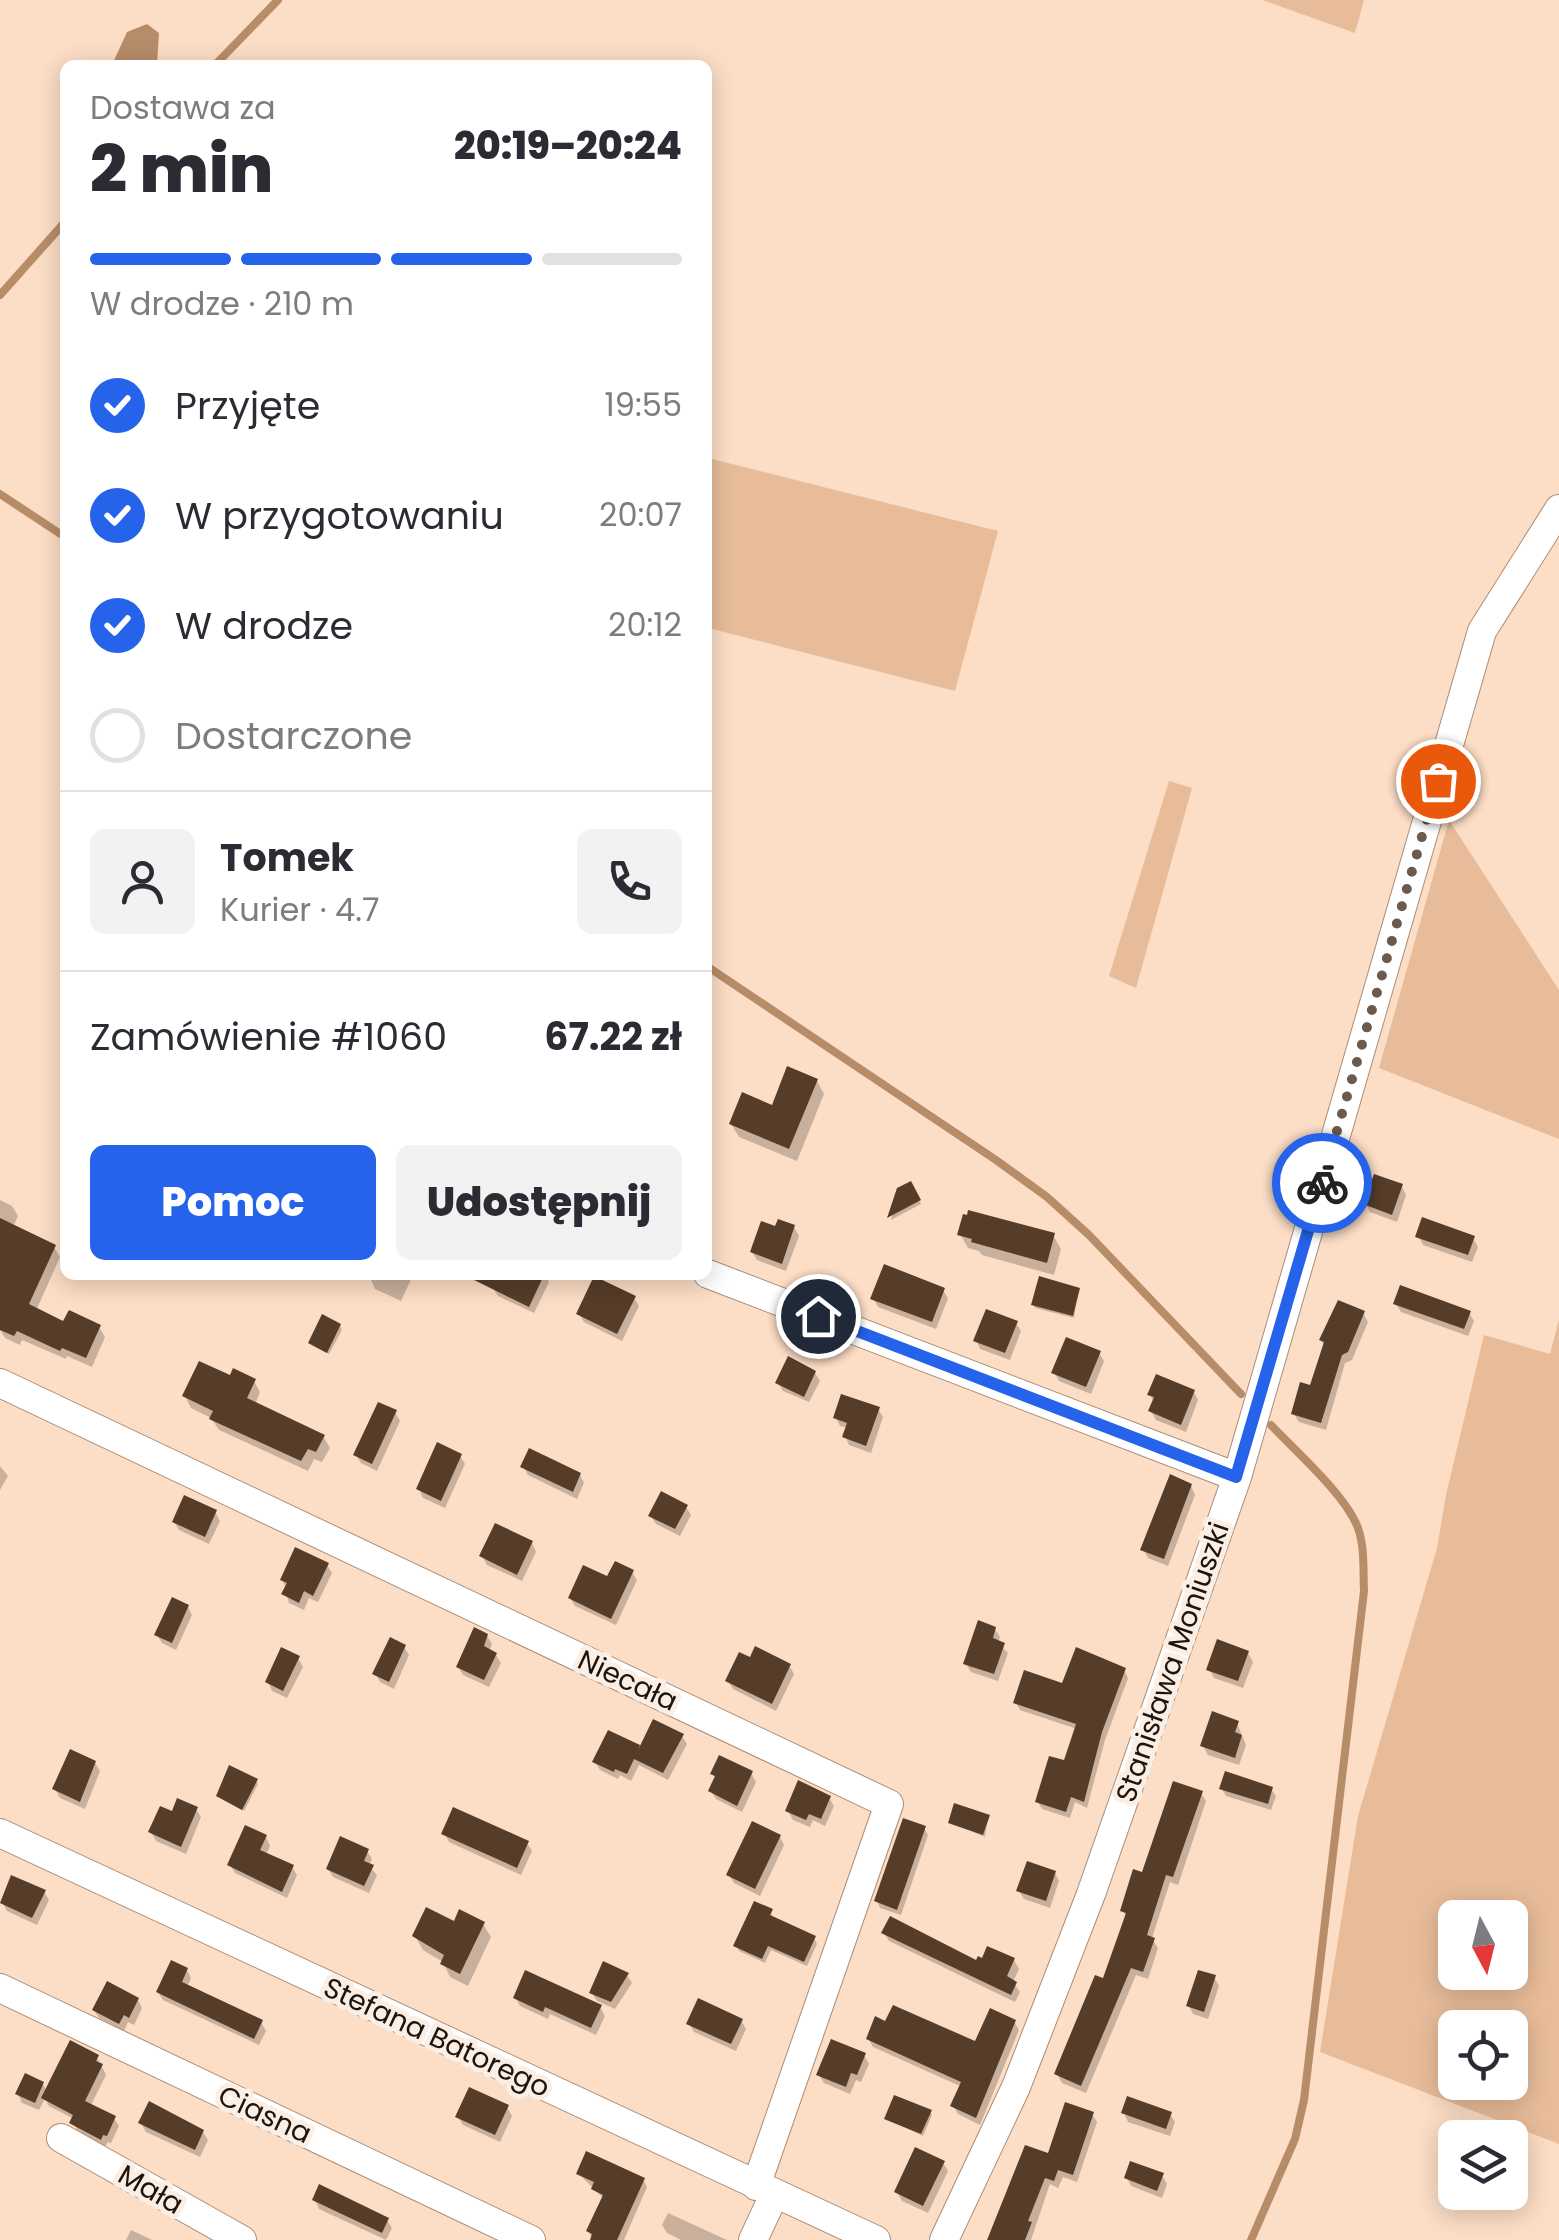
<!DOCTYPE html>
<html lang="pl">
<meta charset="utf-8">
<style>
body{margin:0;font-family:Poppins,sans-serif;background:#f2f2f3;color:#2b2b33;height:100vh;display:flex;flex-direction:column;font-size:38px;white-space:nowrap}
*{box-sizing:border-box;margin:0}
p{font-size:32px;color:#7c7c81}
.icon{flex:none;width:55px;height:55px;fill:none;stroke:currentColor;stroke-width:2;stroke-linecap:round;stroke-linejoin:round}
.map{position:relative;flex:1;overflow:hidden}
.panel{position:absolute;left:60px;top:60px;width:652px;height:1220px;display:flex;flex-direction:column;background:#fff;border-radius:15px;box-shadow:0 5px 25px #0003}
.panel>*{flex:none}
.needle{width:65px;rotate:173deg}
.tools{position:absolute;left:1438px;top:1900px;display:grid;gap:20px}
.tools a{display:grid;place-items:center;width:90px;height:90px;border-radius:15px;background:#fff;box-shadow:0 5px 25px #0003;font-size:50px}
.pin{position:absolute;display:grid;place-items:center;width:85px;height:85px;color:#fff;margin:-42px;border:5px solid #fff;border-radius:50%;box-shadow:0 2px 10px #0007}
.courier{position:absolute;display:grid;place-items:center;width:100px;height:100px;margin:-50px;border:8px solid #2563eb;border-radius:50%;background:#fff;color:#222;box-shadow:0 2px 12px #0007}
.headline em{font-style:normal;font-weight:800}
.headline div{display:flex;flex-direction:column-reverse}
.headline{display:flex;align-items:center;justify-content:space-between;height:170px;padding:0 30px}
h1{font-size:65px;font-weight:800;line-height:75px}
.bar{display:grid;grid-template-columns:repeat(4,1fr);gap:15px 10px;align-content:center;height:120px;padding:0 30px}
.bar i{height:12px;border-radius:8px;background:#e1e1e2}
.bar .active{background:#2563eb}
.bar p{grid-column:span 4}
.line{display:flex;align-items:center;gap:25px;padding:0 30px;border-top:2px solid #e1e1e2}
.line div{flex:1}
.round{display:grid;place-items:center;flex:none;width:105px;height:105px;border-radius:15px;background:#f2f2f3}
ol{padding:0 30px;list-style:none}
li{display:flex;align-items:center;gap:30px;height:110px}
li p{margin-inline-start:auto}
li .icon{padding:10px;border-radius:50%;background:#2563eb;color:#fff;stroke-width:4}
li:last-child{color:#7c7c81}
li i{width:55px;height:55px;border:5px solid #e1e1e2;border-radius:50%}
.action{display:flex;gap:20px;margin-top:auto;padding:20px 30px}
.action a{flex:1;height:115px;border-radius:15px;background:#2563eb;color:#fff;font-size:40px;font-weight:800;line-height:115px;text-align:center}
.action a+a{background:#f2f2f3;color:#2b2b33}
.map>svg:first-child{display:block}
.green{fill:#e8bc99;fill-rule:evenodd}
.water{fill:#b78c69}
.shadow{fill:#0003}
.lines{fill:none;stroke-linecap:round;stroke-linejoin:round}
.stream{stroke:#b78c69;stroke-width:8}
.building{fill:#563d29}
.minor-casing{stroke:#aa8d77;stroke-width:30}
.minor{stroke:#fff;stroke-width:28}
.done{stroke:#6c5a4c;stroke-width:10;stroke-dasharray:0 18}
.route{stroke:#2563eb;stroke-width:12}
.labels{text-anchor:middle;stroke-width:10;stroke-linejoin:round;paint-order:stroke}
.street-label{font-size:28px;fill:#1e140b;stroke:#fbeee4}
</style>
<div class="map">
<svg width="1559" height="2240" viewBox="0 0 1559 2240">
<rect width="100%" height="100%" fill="#fcddc5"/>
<path class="green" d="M1262 0H1364L1355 33Z
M708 458 998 531 955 691 708 628Z
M1169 781 1192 788 1136 988 1109 976Z
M1449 820 1559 990V1139L1379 1068Z
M1559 1319V2144L1320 2052 1358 1816 1437 1548 1446 1495 1484 1335 1550 1354ZM1455 1918H1510V1972H1455ZM1455 2028H1510V2082H1455Z"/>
<path class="water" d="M147 24 159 33 157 65H112L127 32Z"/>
<path class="shadow" d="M817 1081 824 1094 797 1161 739 1137 731 1124 773 1108Z
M910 1184 921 1204 891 1220 899 1190Z
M1402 1187 1406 1195 1397 1222 1370 1212 1366 1204Z
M0 1200 12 1206 18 1216 13 1227 54 1247 60 1257 36 1311 65 1324 99 1327 105 1337 92 1367 67 1356 66 1359 22 1340 20 1345 5 1338 0 1330Z
M794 1227 799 1236 786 1271 757 1260 752 1252 777 1230Z
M960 1234 1053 1235 1061 1249 1054 1275 982 1255 979 1251 968 1248Z
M1418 1236 1473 1238 1478 1247 1472 1262 1423 1245Z
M369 1275H413L401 1301 375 1289Z
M499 1275H545L549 1282 534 1313 498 1296 493 1288Z
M943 1290 948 1298 936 1329 878 1307 873 1298Z
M1078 1290 1074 1318 1035 1308 1034 1305Z
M634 1298 639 1306 622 1341 584 1322 579 1314Z
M1396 1304 1469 1313 1474 1321 1468 1336 1401 1312Z
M1363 1313 1368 1322 1352 1360 1345 1363 1326 1430 1299 1422 1294 1414 1312 1388 1325 1347 1321 1340Z
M1016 1323 1021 1331 1010 1360 980 1349 976 1340Z
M340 1326 342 1330 329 1354 313 1346 311 1342Z
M1099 1353 1104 1361 1091 1394 1059 1381 1054 1372Z
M815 1373 820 1381 809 1402 783 1391 778 1383Z
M231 1379 254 1381 260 1392 255 1405 323 1436 330 1448 322 1462 314 1459 308 1471 219 1430 211 1418 191 1408 185 1396Z
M1194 1392 1198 1400 1186 1432 1156 1420 1151 1411 1154 1402 1150 1395Z
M878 1409 883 1417 871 1453 849 1445 845 1436 848 1428 840 1426 836 1418Z
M395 1412 400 1421 377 1471 361 1463 356 1455Z
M460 1456 465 1464 445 1508 423 1498 419 1489Z
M0 1466 8 1476 0 1490Z
M523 1466 580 1475 584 1483 577 1499 528 1475Z
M1191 1486 1195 1495 1168 1566 1148 1558 1143 1549Z
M686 1507 691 1515 680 1536 656 1524 651 1516Z
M215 1512 220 1521 209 1544 179 1530 174 1522Z
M532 1543 536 1552 522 1581 487 1565 482 1556Z
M327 1565 332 1573 318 1602 309 1598 304 1610 289 1603 283 1580Z
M632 1572 637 1580 616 1625 575 1606 570 1598Z
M188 1607 192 1615 176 1650 162 1643 157 1635Z
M995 1629 1000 1637 998 1643 1008 1653 998 1681 971 1672 966 1664Z
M487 1636 492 1644 489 1651 496 1655 501 1663 489 1687 463 1675 458 1667Z
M404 1647 409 1655 394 1689 380 1682 375 1673Z
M1248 1653 1253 1662 1243 1688 1214 1678 1209 1669Z
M298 1658 303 1667 287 1698 272 1691 268 1682Z
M789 1665 794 1674 776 1711 733 1689 728 1681Z
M1124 1670 1128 1678 1105 1740 1087 1808 1075 1802 1070 1818 1042 1809 1038 1802 1066 1764 1077 1729 1020 1710 1016 1703Z
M1237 1723 1246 1745 1239 1765 1208 1755 1203 1746Z
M682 1736 687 1744 668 1780 639 1765 631 1781 620 1775 618 1779 600 1770 595 1762 639 1747 641 1751Z
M95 1763 100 1771 85 1809 60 1798 55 1789Z
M751 1773 756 1782 742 1812 716 1799 711 1791 716 1780 713 1774Z
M256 1781 258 1784 244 1811 218 1796Z
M1222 1789H1271L1276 1796 1271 1810 1226 1796Z
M1201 1793 1206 1801 1178 1885 1170 1882 1152 1938 1158 1948 1148 1979 1136 1975 1086 2093 1062 2083 1057 2074 1104 1981 1127 1918 1123 1911 1143 1875Z
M829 1798 834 1806 825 1826 813 1820 810 1827 793 1820 788 1811Z
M196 1809 201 1817 186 1854 156 1841 151 1832 173 1815Z
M988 1817 985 1837 951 1823Z
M924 1828 928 1835 901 1915 880 1908 877 1901Z
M444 1833 527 1843 532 1851 521 1875 449 1842Z
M266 1837 270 1846 266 1855 292 1867 297 1875 287 1898 235 1873 230 1865Z
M780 1837 784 1845 760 1896 734 1883 729 1875Z
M367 1851 372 1859 369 1866 377 1875 369 1893 333 1877 328 1869Z
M1055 1873 1059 1881 1050 1908 1024 1899 1019 1891Z
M44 1892 49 1900 37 1925 7 1911 2 1902Z
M771 1911 773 1919 814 1938 817 1944 807 1966 771 1950 765 1963 739 1951 736 1945Z
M455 1924H483L491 1937 468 1986 450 1977 443 1962 423 1950 415 1936Z
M884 1933 977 1964 1014 1960 1019 1969 1013 1982 1020 1992 1015 2002 889 1941Z
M187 1970 191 1978 187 1987 261 2022 266 2031 259 2045 163 2000 158 1992Z
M627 1975 632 1983 615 2009 597 2001 592 1993Z
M1214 1977 1219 1986 1208 2019 1193 2014 1189 2006Z
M516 1998 600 2007 605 2016 596 2035 550 2014 548 2019 520 2006Z
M138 2000 142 2008 134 2025 128 2022 124 2031 99 2018 94 2010Z
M741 2020 746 2029 736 2051 694 2032 689 2023Z
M1014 2021 1019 2030 980 2125 958 2114 953 2106 962 2087 873 2047 868 2038 976 2044Z
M864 2055 869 2064 861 2082 856 2080 850 2094 824 2083 819 2075Z
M97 2057 106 2075 90 2107 114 2118 119 2126 111 2143 108 2142 105 2147 77 2131 74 2119 49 2106 45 2099 39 2110 22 2103 18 2094 43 2084 47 2092Z
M507 2107 512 2116 500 2142 463 2125 458 2117Z
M930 2112 932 2115 923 2136 887 2119Z
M1124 2113 1170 2114 1175 2122 1170 2136 1128 2122Z
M1092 2114 1097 2122 1077 2182 1063 2177 1058 2188 1050 2184 1031 2240H990L1050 2156Z
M141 2123 203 2132 208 2140 200 2157 146 2132Z
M943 2163 948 2171 928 2213 902 2201 897 2192Z
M579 2174 643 2179 647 2187 624 2240H592L589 2231 604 2199Z
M1162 2175 1167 2184 1162 2198 1131 2186 1127 2178Z
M315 2200 387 2220 392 2228 386 2240 319 2209Z
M668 2213 727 2240H681L667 2233 662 2225Z
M131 2230 152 2240H126Z"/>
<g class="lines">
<path class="stream" d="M215 65 278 0
M0 295 65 222
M0 494 65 537
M708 967 996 1160 1047 1197 1089 1235 1241 1394
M1251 2240 1295 2139 1304 2100 1364 1591C1363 1570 1365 1548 1358 1528 1345 1494 1296 1452 1271 1425"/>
</g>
<path class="building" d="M787 1066 818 1079 789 1149 729 1124 742 1092 772 1105Z
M1374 1174 1403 1184 1392 1215 1363 1204Z
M911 1181 921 1200 887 1218 897 1188Z
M968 1210 1055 1233 1047 1263 971 1242 972 1239 957 1235 963 1214 967 1215Z
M1422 1217 1475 1236 1468 1255 1415 1237Z
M0 1218 56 1245 29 1304 63 1321 69 1310 101 1325 86 1358 62 1348 60 1351 17 1331 14 1336 0 1330Z
M778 1219 795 1225 782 1264 750 1252 761 1221 775 1226Z
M884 1264 945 1288 932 1322 870 1299Z
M464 1275H544L529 1307Z
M594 1276 636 1296 617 1334 576 1314Z
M1039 1276 1080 1288 1073 1316 1031 1305Z
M1400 1285 1471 1311 1464 1329 1393 1304Z
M1338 1300 1365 1311 1348 1352 1342 1355 1321 1423 1291 1414 1300 1382 1310 1385 1324 1342 1319 1340Z
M986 1309 1018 1321 1005 1353 973 1341Z
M322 1314 341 1324 327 1353 308 1343Z
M1066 1337 1101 1351 1086 1387 1051 1373Z
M788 1356 816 1371 804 1397 775 1383Z
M199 1361 230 1375 233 1368 256 1379 247 1398 325 1435 316 1452 308 1449 301 1461 209 1419 213 1411 182 1396Z
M1156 1374 1195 1390 1181 1425 1148 1411 1154 1397 1147 1395Z
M841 1394 880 1407 866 1446 842 1437 847 1423 833 1418Z
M378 1402 397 1410 372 1464 353 1455Z
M437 1442 462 1454 441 1501 416 1489Z
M529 1448 581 1473 573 1492 520 1467Z
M1170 1474 1192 1484 1164 1559 1140 1550Z
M661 1491 688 1505 675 1529 648 1516Z
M184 1495 217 1510 205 1537 172 1522Z
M495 1523 533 1541 517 1575 479 1556Z
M295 1547 329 1563 313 1596 304 1591 299 1603 281 1594 287 1583 280 1580Z
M615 1561 634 1570 611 1619 568 1598 583 1565 607 1576Z
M172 1597 189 1605 172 1643 154 1635Z
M978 1620 996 1627 993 1638 1005 1643 994 1674 963 1664Z
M474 1627 488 1634 484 1646 497 1653 484 1680 456 1667Z
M390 1637 406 1645 389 1682 372 1674Z
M1217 1639 1249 1651 1238 1681 1206 1670Z
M755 1646 791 1664 772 1704 725 1681 739 1652 750 1657Z
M281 1647 300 1656 283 1691 265 1682Z
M1076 1647 1126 1668 1102 1732 1084 1802 1071 1797 1066 1812 1035 1802 1049 1756 1064 1760 1076 1724 1013 1703 1024 1670 1062 1683Z
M1212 1711 1239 1721 1235 1732 1242 1735 1235 1758 1200 1746Z
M653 1719 684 1734 663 1773 634 1759 627 1774 615 1769 614 1772 592 1762 608 1730 640 1745 638 1750Z
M70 1749 96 1761 80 1802 52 1789Z
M719 1755 753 1771 737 1806 708 1791 715 1776 710 1774Z
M229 1765 258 1779 242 1810 216 1796Z
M1225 1771 1273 1787 1268 1804 1219 1789Z
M798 1780 831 1796 821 1819 809 1814 806 1820 785 1811Z
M1173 1781 1203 1791 1173 1877 1166 1875 1147 1935 1155 1938 1143 1972 1131 1968 1081 2086 1054 2074 1095 1975 1103 1978 1126 1913 1120 1911 1133 1869 1142 1872Z
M177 1798 198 1807 181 1847 148 1832 160 1806 172 1811Z
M954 1803 990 1815 983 1835 948 1823Z
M453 1807 529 1841 517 1868 441 1834Z
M903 1818 926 1826 897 1910 874 1901Z
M752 1821 781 1835 755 1889 726 1875Z
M245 1825 267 1835 260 1850 294 1865 282 1892 227 1865Z
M340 1836 369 1849 364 1861 374 1865 364 1886 326 1869Z
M1027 1861 1056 1871 1046 1901 1016 1891Z
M11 1875 46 1890 32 1918 0 1903Z
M754 1901 773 1909 770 1915 816 1936 804 1962 768 1946 762 1959 733 1946Z
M426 1907 454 1921 459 1909 485 1922 460 1974 440 1964 444 1955 412 1936Z
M890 1916 976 1960 978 1956 982 1958 987 1946 1015 1958 1007 1976 1017 1982 1011 1995 881 1933Z
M171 1960 188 1968 182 1982 263 2020 254 2039 156 1992Z
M603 1961 629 1973 611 2002 589 1993Z
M525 1970 602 2005 591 2028 545 2007 543 2012 513 1998Z
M1198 1970 1216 1975 1204 2012 1186 2006Z
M107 1981 139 1998 129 2018 124 2015 119 2024 92 2010Z
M698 1998 743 2019 731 2044 686 2024Z
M893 2005 975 2041 990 2008 1016 2020 976 2118 950 2106 961 2082 866 2039 875 2016 885 2021Z
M831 2039 866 2053 857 2075 851 2073 846 2087 816 2075Z
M70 2040 99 2055 96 2061 103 2064 85 2101 116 2116 107 2136 103 2135 101 2140 69 2123 73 2115 41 2098Z
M25 2073 44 2082 35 2103 15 2094Z
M469 2087 509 2105 495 2135 455 2117Z
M894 2095 932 2110 921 2134 884 2119Z
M1127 2096 1172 2112 1166 2129 1121 2113Z
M149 2101 204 2130 195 2150 138 2123Z
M1065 2102 1094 2112 1073 2175 1058 2170 1054 2181 1045 2178 1028 2221 1032 2222 1025 2240H987L1025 2145 1048 2153Z
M915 2147 945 2161 923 2206 894 2192Z
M586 2151 645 2178 617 2240H590L592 2234 586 2231 603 2195 591 2189 594 2182 576 2174Z
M1130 2161 1164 2173 1157 2191 1124 2178Z
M319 2184 389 2218 382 2233 312 2200Z"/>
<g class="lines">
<defs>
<path id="minor" d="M708 1274 1237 1477
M0 1383 889 1804 756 2186
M0 1833 876 2240
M0 1988 531 2240
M61 2138 242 2240
M753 2240 774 2195
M944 2240 1016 2087 1091 1894 1237 1477 1482 631 1559 509"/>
</defs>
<use href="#minor" class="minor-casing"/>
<use href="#minor" class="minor"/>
</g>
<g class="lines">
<path class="done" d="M1322 1183 1438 781"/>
<path class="route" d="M818 1316 1236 1477 1322 1183"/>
</g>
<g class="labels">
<g class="street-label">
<text transform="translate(1172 1662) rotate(-71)" y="10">Stanisława Moniuszki</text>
<text transform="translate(628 1680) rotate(25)" y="10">Niecała</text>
<text transform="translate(437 2037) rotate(25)" y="10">Stefana Batorego</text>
<text transform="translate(265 2114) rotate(25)" y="10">Ciasna</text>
<text transform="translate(151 2189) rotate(30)" y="10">Mała</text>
</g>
</g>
</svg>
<div class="tools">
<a><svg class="needle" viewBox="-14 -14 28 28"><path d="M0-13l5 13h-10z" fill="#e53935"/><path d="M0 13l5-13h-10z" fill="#7c7c81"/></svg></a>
<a><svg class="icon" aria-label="locate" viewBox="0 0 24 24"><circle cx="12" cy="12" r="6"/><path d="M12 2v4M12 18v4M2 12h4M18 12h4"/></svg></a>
<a><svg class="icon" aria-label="layers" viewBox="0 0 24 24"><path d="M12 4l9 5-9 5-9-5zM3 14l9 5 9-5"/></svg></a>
</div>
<div class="pin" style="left:1438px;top:781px;background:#ea580c"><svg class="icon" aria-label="bag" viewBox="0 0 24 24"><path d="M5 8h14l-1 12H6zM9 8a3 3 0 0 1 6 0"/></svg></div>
<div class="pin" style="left:818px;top:1316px;background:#1f2937"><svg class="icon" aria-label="home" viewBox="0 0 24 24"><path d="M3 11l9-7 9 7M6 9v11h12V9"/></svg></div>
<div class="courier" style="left:1322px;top:1183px"><svg class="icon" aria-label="bike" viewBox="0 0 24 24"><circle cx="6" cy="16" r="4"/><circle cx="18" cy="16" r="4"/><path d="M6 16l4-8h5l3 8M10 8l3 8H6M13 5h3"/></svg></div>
<section class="panel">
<div class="headline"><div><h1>2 min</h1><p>Dostawa za</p></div><em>20:19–20:24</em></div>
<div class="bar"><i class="active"></i><i class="active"></i><i class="active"></i><i></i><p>W drodze · 210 m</p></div>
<ol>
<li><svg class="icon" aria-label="check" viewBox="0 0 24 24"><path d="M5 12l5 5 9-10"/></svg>Przyjęte<p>19:55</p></li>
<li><svg class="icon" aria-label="check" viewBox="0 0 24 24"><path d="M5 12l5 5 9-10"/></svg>W przygotowaniu<p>20:07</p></li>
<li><svg class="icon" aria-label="check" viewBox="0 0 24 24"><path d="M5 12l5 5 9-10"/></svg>W drodze<p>20:12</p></li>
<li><i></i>Dostarczone</li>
</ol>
<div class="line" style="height:180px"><a class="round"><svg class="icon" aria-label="person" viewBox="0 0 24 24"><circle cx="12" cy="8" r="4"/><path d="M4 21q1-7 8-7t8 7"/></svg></a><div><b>Tomek</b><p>Kurier · 4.7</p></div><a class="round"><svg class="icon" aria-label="phone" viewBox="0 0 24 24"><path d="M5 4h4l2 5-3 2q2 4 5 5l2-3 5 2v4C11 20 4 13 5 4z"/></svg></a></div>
<div class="line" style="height:130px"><div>Zamówienie #1060</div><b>67.22 zł</b></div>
<div class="action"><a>Pomoc</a><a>Udostępnij</a></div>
</section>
</div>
